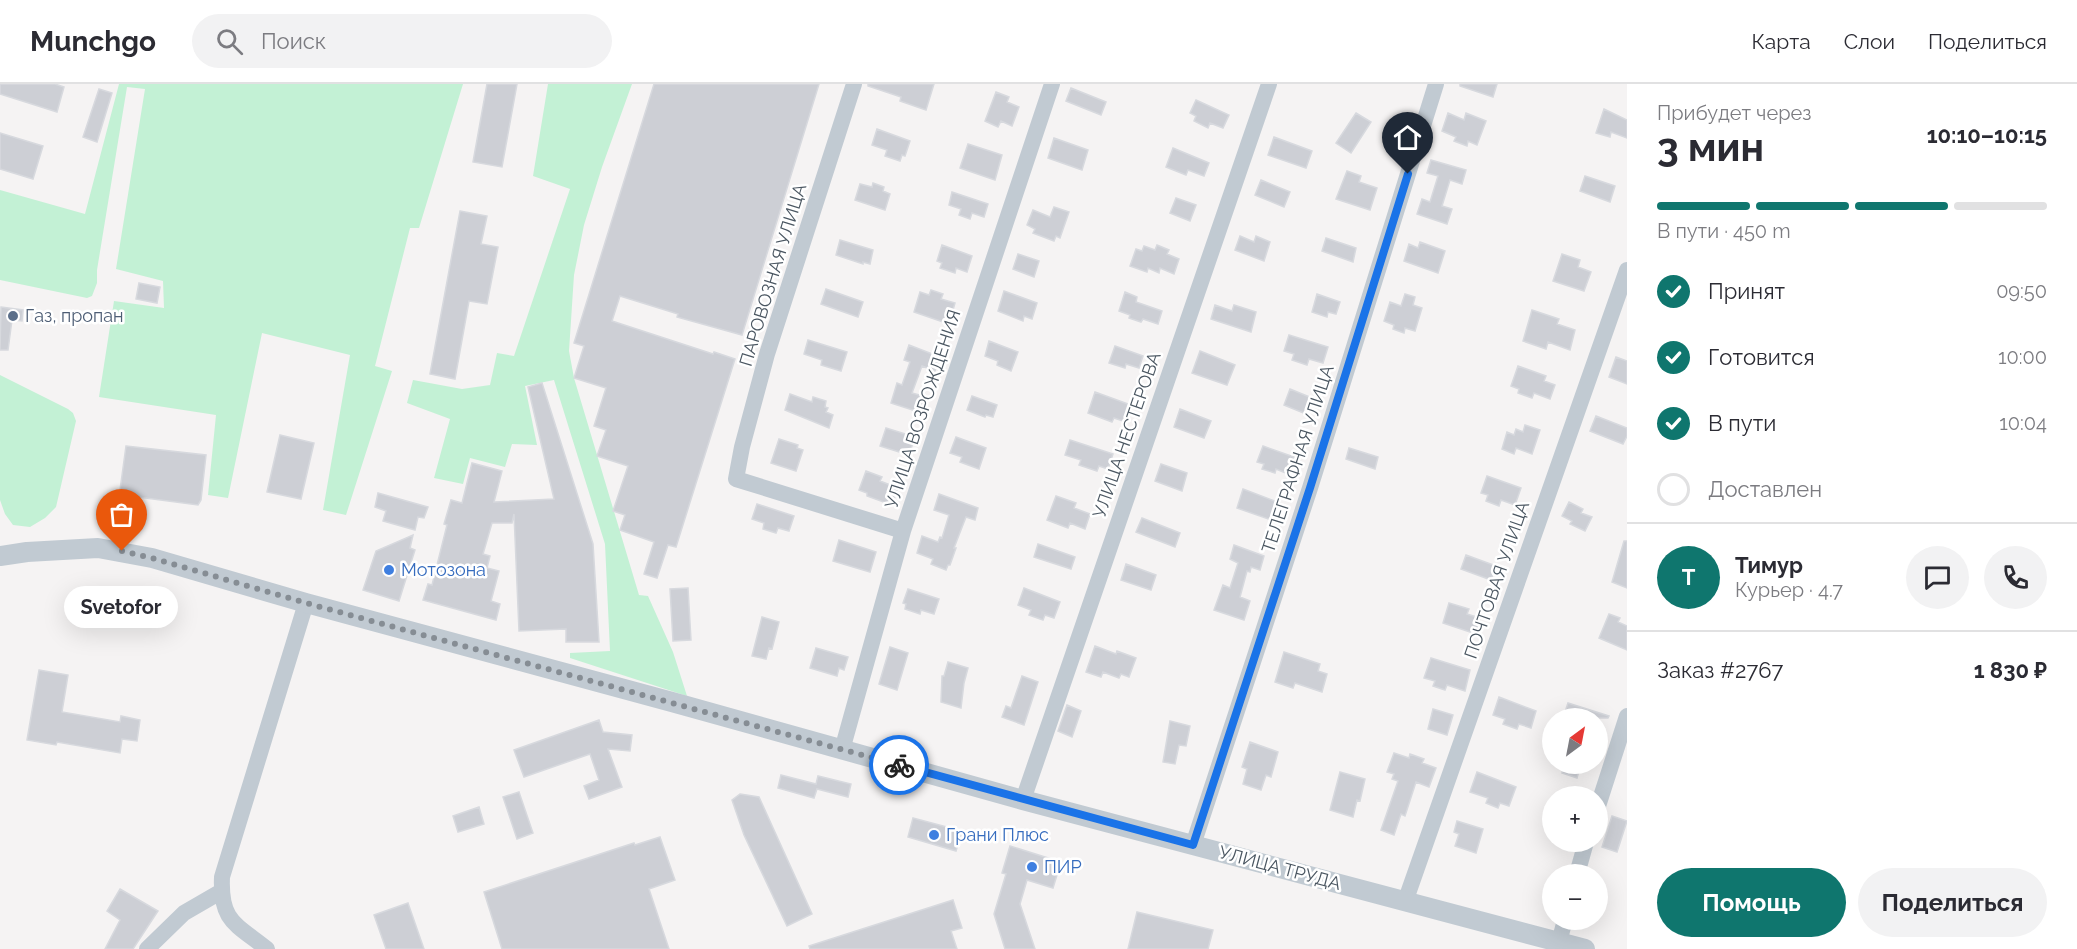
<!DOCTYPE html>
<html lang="ru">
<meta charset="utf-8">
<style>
body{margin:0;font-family:Raleway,sans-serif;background:#f2f2f3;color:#2b2b33;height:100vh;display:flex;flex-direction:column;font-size:22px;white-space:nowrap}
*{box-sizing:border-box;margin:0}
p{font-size:20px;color:#7c7c81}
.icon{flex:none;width:33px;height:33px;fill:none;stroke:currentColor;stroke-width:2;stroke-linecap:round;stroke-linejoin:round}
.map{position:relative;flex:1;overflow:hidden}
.sheet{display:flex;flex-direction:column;background:#fff;width:450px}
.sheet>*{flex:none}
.needle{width:39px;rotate:32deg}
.tools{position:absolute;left:1542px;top:624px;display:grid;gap:12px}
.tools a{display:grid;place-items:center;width:66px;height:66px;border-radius:50%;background:#fff;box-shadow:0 6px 24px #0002;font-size:30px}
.pin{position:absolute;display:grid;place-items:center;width:51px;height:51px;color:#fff;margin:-62px -26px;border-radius:50% 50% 50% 0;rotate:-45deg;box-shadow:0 0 6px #0007}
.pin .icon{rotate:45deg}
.courier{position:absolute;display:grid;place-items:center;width:60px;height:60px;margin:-30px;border:4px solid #1a73e8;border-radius:50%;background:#fff;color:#222;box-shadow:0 2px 8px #0007}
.bubble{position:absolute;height:42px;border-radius:21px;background:#fff;box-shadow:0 6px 24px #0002;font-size:20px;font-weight:700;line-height:42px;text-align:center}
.summary em{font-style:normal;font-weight:700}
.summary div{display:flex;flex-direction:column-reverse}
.summary{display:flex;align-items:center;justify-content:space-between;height:102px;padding:0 30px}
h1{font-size:39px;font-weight:700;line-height:45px}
.bar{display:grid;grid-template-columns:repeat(4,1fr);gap:9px 6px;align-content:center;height:72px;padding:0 30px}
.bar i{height:8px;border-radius:4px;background:#e1e1e2}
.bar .on{background:#0f766e}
.bar p{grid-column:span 4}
.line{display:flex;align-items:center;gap:15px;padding:0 30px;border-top:2px solid #e1e1e2}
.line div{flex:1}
.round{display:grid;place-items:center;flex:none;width:63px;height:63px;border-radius:32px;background:#f2f2f3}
ol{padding:0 30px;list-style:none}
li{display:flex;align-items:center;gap:18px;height:66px}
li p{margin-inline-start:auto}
li .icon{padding:6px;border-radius:50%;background:#0f766e;color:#fff;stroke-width:4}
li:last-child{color:#7c7c81}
li i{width:33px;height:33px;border:3px solid #e1e1e2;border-radius:50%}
.cta{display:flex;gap:12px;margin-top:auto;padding:12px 30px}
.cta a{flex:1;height:69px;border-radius:36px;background:#0f766e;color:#fff;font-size:24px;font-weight:700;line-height:69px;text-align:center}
.cta a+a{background:#f2f2f3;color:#2b2b33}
header{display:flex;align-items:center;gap:36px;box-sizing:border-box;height:84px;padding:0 30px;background:#fff;border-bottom:2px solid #e1e1e2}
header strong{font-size:28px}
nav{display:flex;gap:33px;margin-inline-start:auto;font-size:21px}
.search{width:420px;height:54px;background:#f2f2f3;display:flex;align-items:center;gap:15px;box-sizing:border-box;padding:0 21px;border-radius:33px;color:#7c7c81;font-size:22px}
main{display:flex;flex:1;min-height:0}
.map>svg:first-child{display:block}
.green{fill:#c3f1d5}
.building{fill:#cdcfd5;stroke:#d7d9de;stroke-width:1.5}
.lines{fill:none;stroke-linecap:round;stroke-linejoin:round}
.minor{stroke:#c1cad2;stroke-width:16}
.tertiary{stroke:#c1cad2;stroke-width:20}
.done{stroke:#868d94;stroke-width:6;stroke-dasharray:0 10.8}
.route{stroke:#1a73e8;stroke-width:8}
.service-dot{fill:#5c6f8a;stroke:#fff;stroke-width:2}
.shop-dot{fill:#3f7fe0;stroke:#fff;stroke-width:2}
.labels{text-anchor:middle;stroke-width:5;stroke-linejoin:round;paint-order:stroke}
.street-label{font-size:18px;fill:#4a5661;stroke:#fff}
.service-label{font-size:18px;fill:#4e5e75;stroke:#fff;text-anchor:start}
.shop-label{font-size:18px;fill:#366cbe;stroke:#fff;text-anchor:start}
</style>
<header>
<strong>Munchgo</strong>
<div class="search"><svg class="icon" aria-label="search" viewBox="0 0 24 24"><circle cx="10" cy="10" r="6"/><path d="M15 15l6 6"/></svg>Поиск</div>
<nav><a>Карта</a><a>Слои</a><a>Поделиться</a></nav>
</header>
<main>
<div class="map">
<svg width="1627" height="865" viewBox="0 0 1627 865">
<rect width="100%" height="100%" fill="#f5f3f3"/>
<path class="green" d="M119 0H463L419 144H410L375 282 392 287 346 431 323 426 350 271 262 249 228 414 208 411 216 331 99 313 114 217 164 224 163 197 116 185 145 5 127 3 97 186V199L92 212 87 214 0 196V106L85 130Z
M548 0H632L602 83 584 141 574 191 569 267 574 294 639 511 648 512 673 568 687 612 570 574V569L610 567 605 460 554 296 525 302 537 361 512 360 505 383 470 374 463 400 434 394 450 335 407 319 413 296 462 305 490 301 497 269 514 272 570 105 533 92Z
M0 291 68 325 73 329 76 337 56 423 45 434 30 443 13 441 5 430 0 416Z"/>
<path class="building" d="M0 0H55L64 3 57 28 0 10Z
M487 0H517L502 83 473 78Z
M654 0H819L742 251 677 233 678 230 620 212 612 237 713 270 714 268 735 275 676 463 668 461 657 494 644 490 654 458 620 446 625 431 613 427 628 382 597 372 606 346 594 342 606 304 574 294 584 262 574 259Z
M868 0H934L926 26 900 17 901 13 868 2Z
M1460 0H1497L1493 13 1460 2Z
M1071 4 1106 18 1101 31 1066 17Z
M99 5 112 9 97 58 83 53Z
M996 8 1009 13 1007 18 1019 23 1012 42 1001 37 998 43 985 37Z
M1196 16 1229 31 1223 44 1210 39 1208 44 1194 37 1196 32 1190 29Z
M1604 25 1627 36V54L1611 48 1610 53 1596 49Z
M1356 29 1371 38 1351 69 1336 59Z
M1448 29 1464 36 1466 29 1486 37 1477 61 1468 57 1467 62 1454 57 1456 53 1442 47Z
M877 45 910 57 905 72 902 71 900 77 885 72 887 66 872 61Z
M0 49 43 62 33 95 0 85Z
M1274 53 1312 67 1306 84 1268 71Z
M1054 54 1088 66 1082 86 1048 74Z
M968 60 1002 71 995 96 960 84Z
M1173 64 1209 79 1204 92 1188 86 1186 91 1166 83Z
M1431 76 1466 86 1462 100 1450 96 1442 122 1452 125 1447 140 1417 130 1422 115 1430 118 1438 92 1427 89Z
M1347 87 1361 92 1359 98 1377 104 1370 126 1336 115Z
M1585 92 1615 102 1610 118 1580 107Z
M1261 96 1290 108 1284 123 1255 111Z
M873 99 884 103 883 107 890 110 885 126 855 116 860 100 872 103Z
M952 108 988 120 984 133 972 129 970 135 959 131 961 125 949 121Z
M1176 114 1196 121 1190 137 1170 129Z
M1054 123 1069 128 1060 154 1056 152 1054 157 1033 149 1035 145 1027 141 1033 126 1050 133Z
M460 127 487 132 481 160 498 163 487 220 469 217 455 295 430 290Z
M1240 152 1254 158 1256 152 1270 158 1264 177 1235 166Z
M1326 154 1356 164 1353 178 1322 167Z
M840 156 873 166 870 180 863 178V180L836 171Z
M1420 158 1445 167 1438 189 1404 177 1409 160 1418 164Z
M942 161 972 172 967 188 956 184 955 189 940 184 942 179 937 177Z
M1157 161 1169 166 1167 170 1179 175 1174 190 1160 184 1159 189 1148 184 1147 188 1130 182 1136 165 1142 167 1144 162 1155 166Z
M1018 170 1039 177 1034 193 1013 185Z
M1562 170 1580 176 1578 183 1591 188 1584 207 1553 197Z
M139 199 160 203 157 219 136 215Z
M826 205 863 218 858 233 821 220Z
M931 206 943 210 941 215 955 219 949 240 914 228 920 208 929 211Z
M1004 207 1037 219 1032 235 1024 232 1023 237 998 227Z
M1125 208 1137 213 1136 218 1162 227 1158 240 1143 235 1141 238 1129 234 1130 231 1119 227Z
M1317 210 1340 218 1336 230 1328 228 1327 233 1312 228Z
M1405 210 1415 213 1413 221 1422 224 1415 247 1405 244 1404 249 1393 245 1394 241 1384 237 1390 218 1401 222Z
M1215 221 1232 227 1234 221 1256 228 1251 248 1211 235Z
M1 223 23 226 22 237 12 236 8 266H0Z
M1532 226 1559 235 1557 240 1575 246 1570 266 1548 258 1546 265 1523 257Z
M1289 251 1328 263 1323 279 1309 275 1307 281 1292 276 1294 270 1284 267Z
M808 256 847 268 841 287 821 281 822 276 804 270Z
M989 257 1018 268 1011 287 997 281 998 277 985 272Z
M909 261 940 273 935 287 922 282 912 309 927 313 922 329 891 319 897 299 902 301 910 278 904 276Z
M1115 262 1143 272 1139 284 1126 280 1125 284 1109 279Z
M1200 267 1235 281 1227 301 1192 289Z
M1616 273 1627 277V300L1609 293Z
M1518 282 1546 292 1544 297 1555 301 1550 315 1534 309 1532 314 1518 309 1519 305 1511 302Z
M542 299 593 460 599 558H566V545L519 547 514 430 512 439H492L483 470 490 472 487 484 499 487 491 517 500 520 496 536 423 516 428 500 432 501 447 441 444 440 451 416 462 419 472 379 502 387 494 418 554 415 528 303Z
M1290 305 1312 314 1306 330 1284 321Z
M1095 308 1128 320 1123 337 1114 334 1112 338 1088 329Z
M790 310 812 318 813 313 826 317 825 323 828 324 826 328 833 331 829 344 785 326Z
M972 312 997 321 993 333 986 331 985 333 967 326Z
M1180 325 1211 337 1204 354 1174 343Z
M1596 332 1627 344V352L1623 360 1590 347Z
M1525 341 1540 346 1532 370 1516 364 1514 370 1502 365 1507 348 1514 351 1516 345 1523 348Z
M886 344 915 353 909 371 880 362Z
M280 351 314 359 301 415 267 408Z
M956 353 986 364 979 385 960 378 962 373 950 369Z
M779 355 798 361 797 364 803 366 796 387 771 379Z
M1070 356 1113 370 1108 385 1099 382 1097 387 1079 381 1081 376 1065 371Z
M126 362 206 371 201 416 198 421 123 411 120 406Z
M1263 362 1294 373 1288 390 1276 385 1275 389 1262 385 1264 380 1257 378Z
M1349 364 1378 373 1375 385 1346 375Z
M1161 380 1187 389 1182 407 1155 397Z
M866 387 882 393 880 397 898 404 892 421 867 412V409L859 406Z
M1487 392 1521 404 1515 421 1501 416 1499 422 1486 417 1488 411 1481 409Z
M1243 405 1280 419 1274 437 1237 424Z
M378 409 428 423 424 434 418 433 415 446 383 437 386 427 375 423Z
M939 410 978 424 975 436 966 433 954 464H956L950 481H948L946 486 931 480 933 475 917 469 922 452 938 458 940 453 942 454 949 431 934 426Z
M1056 412 1076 419 1074 424 1090 430 1085 445 1070 439 1068 444 1047 436Z
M1569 418 1583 425 1581 429 1592 433 1585 447 1570 440 1572 437 1562 432Z
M757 420 794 432 789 447 778 444 776 449 763 445 764 439 752 435Z
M1142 434 1180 449 1175 463 1136 448Z
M413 451 410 464 415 466 399 517 363 506 376 467Z
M839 456 876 468 870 488 833 477Z
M1624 457H1627V504L1612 498Z
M1038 460 1075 473 1071 485 1034 473Z
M1234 461 1264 472 1260 486 1251 483 1250 488 1247 487 1240 513 1250 517 1244 536 1214 526 1223 501 1230 504 1238 479 1230 475Z
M1466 471 1496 482 1491 496 1461 485Z
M1126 480 1156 491 1151 506 1121 496Z
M688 504 691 556 673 557 670 505Z
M1024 504 1060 518 1054 534 1045 531 1043 536 1029 531 1031 526 1018 521Z
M908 505 939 515 934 530 921 526 920 530 905 525 906 520 903 519Z
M1449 519 1469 525 1467 530 1480 534 1476 550 1443 539Z
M1609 530 1620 534 1618 538 1627 542V566L1599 554Z
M762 533 779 538 772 565 769 564 766 575 752 572Z
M1095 562 1116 570 1117 567 1136 574 1129 593 1121 590 1119 594 1103 588 1101 593 1086 588Z
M890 563 908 569 897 606 879 600Z
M816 564 848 573 844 586 839 584 837 592 810 584Z
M1284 568 1320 580 1318 587 1327 590 1322 608 1295 599 1293 604 1275 598Z
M1431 574 1470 586 1465 607 1447 601 1445 606 1433 602 1435 597 1424 594Z
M948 578 968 584 964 599 961 624 941 618 942 592H944Z
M39 586 68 591 62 628 120 638 121 632 140 636 137 657 122 655 120 669 57 658 56 661 27 656Z
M1022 592 1038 598 1024 641 1002 633 1006 622 1011 624Z
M1499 613 1536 627 1531 644 1519 640 1517 645 1503 640 1505 635 1493 631Z
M1568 619 1609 632 1608 634H1563Z
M1067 621 1081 627 1072 653 1058 647Z
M1433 625 1453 631 1447 651 1428 645Z
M599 636 603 648 632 651 630 667 608 665 622 703 589 715 584 702 599 696 590 670 524 693 514 666Z
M1170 637 1190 642 1186 662 1179 661 1175 680 1163 678Z
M1250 658 1278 668 1271 693 1266 691 1261 706 1243 700 1247 685 1242 683Z
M1394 669 1409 674 1410 670 1424 675 1422 679 1436 684 1429 703 1416 698 1405 732 1401 730 1394 751 1381 746 1398 697 1392 695 1394 690 1387 688Z
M1564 680H1581L1577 694 1562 689Z
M1340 688 1365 695 1360 717 1357 716 1353 733 1330 726Z
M1477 688 1516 703 1509 722 1500 719 1498 724 1486 719 1488 714 1470 708Z
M781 691 816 700 818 692 851 700 848 713 817 705 814 714 778 704Z
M519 708 533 749 517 755 503 713Z
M740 710 759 713 812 830 787 842 744 751 732 716Z
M479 723 484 740 458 748 453 732Z
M1612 732 1627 737 1617 768 1602 763Z
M913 734 962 747 956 767 908 753Z
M1457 737 1483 745 1476 769 1455 762 1459 750 1454 748Z
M660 753 675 796 649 805 669 865H502L484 808 634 759 635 761Z
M1010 762 1061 778 1053 804 1027 796 1020 820 1035 865H1005L994 830 1006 790 1002 789Z
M120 805 158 827 133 865H105L120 836 107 827Z
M953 816 962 844 951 847 957 865H810L809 862Z
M408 819 424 865H386L374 831Z
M1137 828 1213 846 1208 865H1128Z"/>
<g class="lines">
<path class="minor" d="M854 0 767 270 742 363 736 395 903 447
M842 666 903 447 1052 0
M1023 716 1269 0
M1598 722 1627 632
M1193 761 1310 404 1436 0
M1577 790 1586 758
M1405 818 1627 186
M1559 858 1565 836
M147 865 184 829 222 807
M267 865C236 840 220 838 222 793L306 519"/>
<path class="tertiary" d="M0 472 27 468 98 464 152 474 306 519 672 618 1023 716 1585 865"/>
</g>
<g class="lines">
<path class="done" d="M122 467 152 474 306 519 899 681"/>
<path class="route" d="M899 681 1193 761 1310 404 1408 90"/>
</g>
<circle class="service-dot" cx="13" cy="232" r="6"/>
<g class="shop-dot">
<circle cx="389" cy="486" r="6"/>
<circle cx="934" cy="751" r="6"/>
<circle cx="1032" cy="783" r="6"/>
</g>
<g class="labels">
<g class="street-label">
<text transform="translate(773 191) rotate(-73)" y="6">ПАРОВОЗНАЯ УЛИЦА</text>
<text transform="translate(923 325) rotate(-72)" y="6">УЛИЦА ВОЗРОЖДЕНИЯ</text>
<text transform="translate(1127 351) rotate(-71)" y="6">УЛИЦА НЕСТЕРОВА</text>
<text transform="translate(1298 375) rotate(-72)" y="6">ТЕЛЕГРАФНАЯ УЛИЦА</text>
<text transform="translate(1497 496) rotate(-71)" y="6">ПОЧТОВАЯ УЛИЦА</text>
<text transform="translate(1280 784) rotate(15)" y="6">УЛИЦА ТРУДА</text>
</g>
<g class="service-label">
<text x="25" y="238">Газ, пропан</text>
</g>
<g class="shop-label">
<text x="401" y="492">Мотозона</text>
<text x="946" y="757">Грани Плюс</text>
<text x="1044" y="789">ПИР</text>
</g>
</g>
</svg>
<div class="tools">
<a><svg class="needle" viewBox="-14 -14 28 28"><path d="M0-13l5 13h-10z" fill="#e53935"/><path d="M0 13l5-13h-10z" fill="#7c7c81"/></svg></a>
<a>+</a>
<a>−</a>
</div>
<div class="pin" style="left:122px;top:467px;background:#ea580c"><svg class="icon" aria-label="bag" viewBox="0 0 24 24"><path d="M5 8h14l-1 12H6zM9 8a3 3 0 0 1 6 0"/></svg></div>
<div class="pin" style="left:1408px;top:90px;background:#1f2937"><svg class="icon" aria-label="home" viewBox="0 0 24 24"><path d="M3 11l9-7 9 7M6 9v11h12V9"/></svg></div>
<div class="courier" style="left:899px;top:681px"><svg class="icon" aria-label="bike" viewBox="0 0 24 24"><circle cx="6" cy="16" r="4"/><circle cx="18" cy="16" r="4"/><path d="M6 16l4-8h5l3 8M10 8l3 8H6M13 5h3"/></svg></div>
<div class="bubble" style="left:64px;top:502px;width:114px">Svetofor</div>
</div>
<section class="sheet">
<div class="summary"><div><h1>3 мин</h1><p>Прибудет через</p></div><em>10:10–10:15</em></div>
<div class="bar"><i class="on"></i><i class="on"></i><i class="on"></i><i></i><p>В пути · 450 m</p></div>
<ol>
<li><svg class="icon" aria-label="check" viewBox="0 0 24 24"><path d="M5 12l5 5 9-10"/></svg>Принят<p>09:50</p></li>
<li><svg class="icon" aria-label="check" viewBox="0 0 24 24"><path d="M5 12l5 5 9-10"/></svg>Готовится<p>10:00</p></li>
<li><svg class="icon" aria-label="check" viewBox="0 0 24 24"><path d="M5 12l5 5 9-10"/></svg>В пути<p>10:04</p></li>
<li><i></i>Доставлен</li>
</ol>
<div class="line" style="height:108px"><b class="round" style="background:#0f766e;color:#fff">Т</b><div><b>Тимур</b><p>Курьер · 4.7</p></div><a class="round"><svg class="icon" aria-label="chat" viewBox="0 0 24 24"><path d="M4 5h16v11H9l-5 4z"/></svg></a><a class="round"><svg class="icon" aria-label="phone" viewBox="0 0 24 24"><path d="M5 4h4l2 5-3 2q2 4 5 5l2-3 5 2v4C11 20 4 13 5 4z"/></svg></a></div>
<div class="line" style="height:78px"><div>Заказ #2767</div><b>1 830 ₽</b></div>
<div class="cta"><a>Помощь</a><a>Поделиться</a></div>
</section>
</main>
